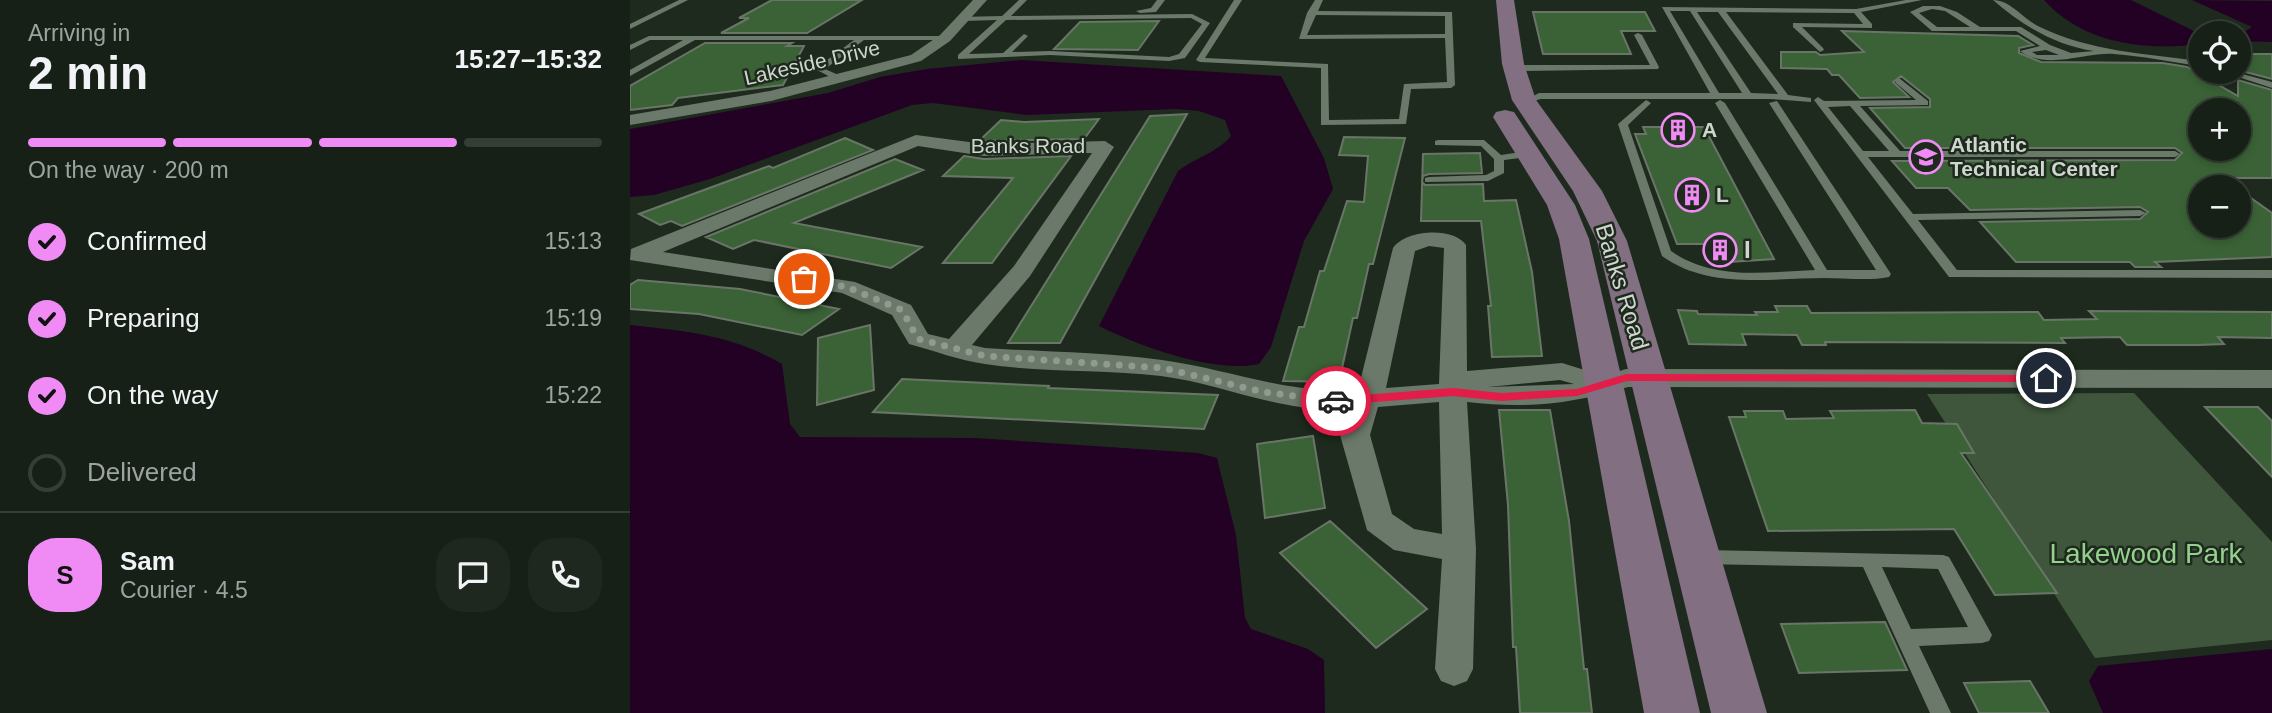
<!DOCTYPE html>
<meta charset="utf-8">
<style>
body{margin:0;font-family:Arial,sans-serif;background:#1f281f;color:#f1f3f6;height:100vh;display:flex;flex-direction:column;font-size:26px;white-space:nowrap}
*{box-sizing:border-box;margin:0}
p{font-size:23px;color:#9ea3a1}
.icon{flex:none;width:38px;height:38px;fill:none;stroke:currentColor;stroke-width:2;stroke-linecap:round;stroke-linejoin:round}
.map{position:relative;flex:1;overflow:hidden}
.panel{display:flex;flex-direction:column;background:#162016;width:630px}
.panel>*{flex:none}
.controls{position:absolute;left:1558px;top:21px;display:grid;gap:14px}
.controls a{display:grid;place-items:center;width:63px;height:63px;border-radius:50%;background:#162016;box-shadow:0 4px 10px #0003,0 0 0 2px #353e35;font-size:35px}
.pin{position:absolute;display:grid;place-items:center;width:60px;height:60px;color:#fff;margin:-30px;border:4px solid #fff;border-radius:50%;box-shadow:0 2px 7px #0007}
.courier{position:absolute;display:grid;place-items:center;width:70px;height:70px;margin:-35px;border:5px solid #e11d48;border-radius:50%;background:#fff;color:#222;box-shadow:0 2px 9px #0007}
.summary em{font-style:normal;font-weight:800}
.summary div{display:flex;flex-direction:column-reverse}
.summary{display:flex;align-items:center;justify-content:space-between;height:119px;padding:0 28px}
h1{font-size:46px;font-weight:800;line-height:52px}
.bar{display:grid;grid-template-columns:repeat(4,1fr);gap:10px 7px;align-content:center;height:84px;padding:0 28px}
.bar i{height:9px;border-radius:5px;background:#353e35}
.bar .selected{background:#f08bf5}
.bar p{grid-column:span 4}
.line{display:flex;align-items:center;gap:18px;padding:0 28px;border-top:2px solid #353e35}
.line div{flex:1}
.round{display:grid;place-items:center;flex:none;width:74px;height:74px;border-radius:28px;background:#1f281f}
ol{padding:0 28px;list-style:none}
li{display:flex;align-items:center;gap:21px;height:77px}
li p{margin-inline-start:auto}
li .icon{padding:7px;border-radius:50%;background:#f08bf5;color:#111;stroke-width:4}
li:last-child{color:#9ea3a1}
li i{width:38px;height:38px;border:4px solid #353e35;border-radius:50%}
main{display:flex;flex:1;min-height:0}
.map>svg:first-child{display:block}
.green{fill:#3f563c}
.water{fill:#230125}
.building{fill:#3b6237;stroke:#697667;stroke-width:2;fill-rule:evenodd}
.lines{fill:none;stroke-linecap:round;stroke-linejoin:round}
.lane{fill:#6b796a;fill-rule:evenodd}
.street{fill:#6b796a;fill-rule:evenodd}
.secondary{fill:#826f82;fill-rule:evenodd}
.route{fill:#e11d48}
.done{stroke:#909a8f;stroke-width:7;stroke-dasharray:0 12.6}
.labels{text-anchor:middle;stroke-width:5;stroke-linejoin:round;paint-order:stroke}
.far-street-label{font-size:21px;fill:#ced6cd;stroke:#1e2a1d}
.far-poi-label{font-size:21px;font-weight:bold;fill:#ced6cd;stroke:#1e2a1d;text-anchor:start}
.poi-label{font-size:24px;font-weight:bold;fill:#ced6cd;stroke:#1e2a1d;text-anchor:start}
.street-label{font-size:24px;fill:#ced6cd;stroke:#1e2a1d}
.near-park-label{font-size:28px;fill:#95d18e;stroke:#1e2a1d}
</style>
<main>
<section class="panel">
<div class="summary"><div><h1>2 min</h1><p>Arriving in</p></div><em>15:27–15:32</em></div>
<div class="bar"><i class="selected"></i><i class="selected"></i><i class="selected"></i><i></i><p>On the way · 200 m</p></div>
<ol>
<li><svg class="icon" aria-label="check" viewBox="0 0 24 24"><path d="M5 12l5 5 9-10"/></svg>Confirmed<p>15:13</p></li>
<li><svg class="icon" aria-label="check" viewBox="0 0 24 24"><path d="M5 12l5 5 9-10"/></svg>Preparing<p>15:19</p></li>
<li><svg class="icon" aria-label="check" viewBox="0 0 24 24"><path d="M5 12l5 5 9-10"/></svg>On the way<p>15:22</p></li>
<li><i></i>Delivered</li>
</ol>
<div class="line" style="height:126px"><b class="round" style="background:#f08bf5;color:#111">S</b><div><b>Sam</b><p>Courier · 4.5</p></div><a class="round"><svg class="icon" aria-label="chat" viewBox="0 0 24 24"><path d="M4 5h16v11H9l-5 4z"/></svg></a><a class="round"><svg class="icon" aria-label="phone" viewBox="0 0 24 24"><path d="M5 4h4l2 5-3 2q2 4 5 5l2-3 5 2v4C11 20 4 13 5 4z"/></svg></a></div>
</section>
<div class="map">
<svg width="1642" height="713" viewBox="0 0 1642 713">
<rect width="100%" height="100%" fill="#1e2a1d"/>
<path class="green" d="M1504 393 1642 542V640L1465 658 1297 394Z"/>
<path class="water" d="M1414 0H1501L1570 34V44C1514 51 1454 44 1414 0Z
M1562 0 1642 1V42L1608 41V36L1622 27Z
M391 60 651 76 694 158 703 189 674 241 641 347 629 364C585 374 509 346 469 326L548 171C565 158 588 152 601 136L595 120 569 111 546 109 397 115 303 103 282 105 80 179 24 195 0 197V129L198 93 250 77 297 69Z
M0 325C56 331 103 335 152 364L160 424 170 437 346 438 568 453 587 458 606 535 615 618 621 629 678 649 694 660 695 713H0Z
M1642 649V713H1473L1459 681 1468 666Z"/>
<path class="building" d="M142 0H232L177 33H91L119 18H109Z
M903 12H1015L1025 31H991L1001 54H913Z
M529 21 508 50 424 49 450 22Z
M1212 31 1388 36 1403 45 1389 48V53L1411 62 1533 63 1557 67 1608 96V80L1642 90V178H1592L1606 187H1570V226H1608V189L1642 213V257L1525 262 1531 267H1505L1500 262H1386L1350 222 1510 219 1518 212 1510 207 1340 210 1318 188H1286L1262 161 1545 160 1552 153 1545 148H1275L1240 108 1300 107V99L1271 76 1263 82 1279 97 1230 98 1209 75H1202L1197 69 1151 68V52H1186L1190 55 1234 52ZM1570 110H1608V149H1570Z
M75 43H162L157 46H174L153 85 48 98 42 105 0 110V86Z
M1608 54H1642V79L1608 70Z
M557 114 430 343H378L520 116Z
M469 119 454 139 349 141 371 120 394 122Z
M1013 127H1074L1144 259 1084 263 1076 244H1047L1005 134H1016Z
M714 137 775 138 743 264H739L727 318H723L709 382 653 381 669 327H674L690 271H694L717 201 734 202 738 156 709 155Z
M215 138 243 150 52 226 41 221 30 225 9 214 139 166 143 168Z
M850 153 852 173 799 174 793 176 792 182 795 185 853 184 854 201 886 200 902 272 912 356 862 357 858 306H861L851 221H791L793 154Z
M334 156 354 159 441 156 362 263H313L383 178 313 176Z
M265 159 293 170 164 223 292 247 261 268 124 240 103 249 76 237Z
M8 280 110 289 209 309 172 335 69 314 0 309V285Z
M1145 306H1177L1181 313 1408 312 1414 320 1467 319 1459 311 1642 312V338L1588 337 1594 344 1568 345H1497L1490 337 1431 338 1435 343 1195 342 1196 345H1172L1167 335 1112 334 1116 345 1059 344 1048 310 1067 311 1068 314 1127 315 1125 312H1148Z
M240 325 244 390 187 405 188 338Z
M272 379 419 386 418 388 588 395 574 429 243 412Z
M1575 407H1628L1642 421V477Z
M869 410H920L939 521 954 669H957L962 713H890L886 647H883L878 505Z
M1285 410 1292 423 1327 424 1344 453H1331L1427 593 1365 595 1324 529 1138 531 1099 417H1116L1114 411H1153L1156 419 1204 418 1200 411Z
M683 436 695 508 635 518 627 444Z
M700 521 797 609 746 648 650 553Z
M1255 622 1277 670 1169 673 1151 624Z
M1400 681 1419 713H1349L1334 683Z"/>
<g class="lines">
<path class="lane" d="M49 0H58L0 29V24Z
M389 0H397L381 16 562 14 580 23 555 58 539 61 420 55 328 59V55L367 20 333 21H330V17L372 16ZM561 18 572 24 549 54 539 57 420 51 382 52 398 36 394 34 373 53 339 54 376 20Z
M527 0H535L526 12 510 13 506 11 521 8Z
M604 0H612L575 58 698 64 699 120 769 119 774 84 817 82 815 38 669 39 677 13 685 0H693L688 11 822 12 825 85 821 88 781 89 776 124 691 125V68L570 62 566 60ZM686 15 815 16V34L677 35Z
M1276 0H1292L1231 12 1242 24V28L1172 27 1193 48 1194 50 1190 52 1163 27V23L1233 24 1224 13 1096 12 1158 95 1181 98V102L1141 99H910L900 103 896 100 909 93H1080L1032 7 1226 9ZM1040 11H1060L1112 93H1089ZM1067 12H1088L1148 94 1121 93Z
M1363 0C1381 0 1394 20 1410 27 1459 51 1516 54 1570 61V66C1541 62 1512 56 1484 54 1454 52 1417 71 1390 51L1410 46 1386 31H1302L1280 12 1293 6H1310L1327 12 1350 27H1391L1420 45 1441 53 1464 51C1427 46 1391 25 1363 0ZM1302 9 1315 11 1340 27H1307L1289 13ZM1416 50 1429 55H1407L1402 52Z
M1008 33 1012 35 1029 67 1028 69 886 71 882 68 886 65H1020L1004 35Z
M19 36H315L319 38 315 40H234L195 69 213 77V81L210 82 185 69 224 40H65L0 76V70L53 40H20L0 50V45Z
M1593 72H1605L1642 82V88Z
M1269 78 1298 101V105L1230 106 1270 151H1545L1550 154 1545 157H1238L1283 214 1510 210 1516 213 1510 216 1288 220 1327 270H1642V278L1319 277 1184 100 1188 97 1194 101 1286 100 1266 83 1265 81ZM1220 106 1259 151H1233L1198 107Z
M1090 100 1095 103 1197 270H1246L1139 103 1147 101 1261 274 1259 277C1239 281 1215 278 1194 278 1140 278 1079 290 1032 256L988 124 1016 100 1021 103 1019 105 998 125 1041 251C1083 281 1137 272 1185 270L1085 103Z
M808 140H854L871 155 898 151 903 154 898 157 874 160V173L858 181 795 182V178L799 177 856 175 864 171V159L851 146 805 145V141Z
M1072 550 1313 555 1319 557 1362 635 1359 641 1352 643 1289 646 1321 713H1300L1233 567 1072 564 1066 562 1063 557 1066 552ZM1252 567 1308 569 1338 627 1281 629Z"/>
<path class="street" d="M343 0H357L320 41 291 61 141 101 0 125V115L140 91 281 55 310 35Z
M286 135 354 144 475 141 484 147 400 276 342 345 355 348C414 352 474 352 532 360 599 369 659 395 728 390L763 248C775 230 823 226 836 245L837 371 932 363 974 376 996 369 1642 370V388L998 387C942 404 896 409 837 402L846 549 843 669 837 681 824 686 811 681 805 669 812 559 764 550 737 530 710 435 719 409C653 414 594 384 531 376 473 369 413 373 355 364 328 360 305 351 279 344L262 315 212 293 0 260 1 249ZM288 146 354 156 462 153 384 266 319 339 298 334 281 305 225 282 33 252ZM799 246 814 248 809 384 756 388 785 251ZM930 380 944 384 858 387ZM809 402 812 534 784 529 762 514 740 435 748 407Z"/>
<path class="secondary" d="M866 0H884L894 64 906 100 972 191 997 241 1137 713H1081L967 241 943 191 882 100 872 64Z
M875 110 884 112 945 205 959 239 1070 713H1014L929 239 917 205 863 117 866 112Z"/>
</g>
<path class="route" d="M996 374 1416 375 1422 378 1416 382 997 381 947 396 871 401 823 396 706 405 700 401 706 397 823 388 871 393 947 389Z"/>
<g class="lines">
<path class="done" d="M174 279 217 287 272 310 288 339 355 356 533 368 633 392 706 401"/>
</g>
<defs>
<symbol id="building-ring" viewBox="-11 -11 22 22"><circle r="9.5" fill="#1e2a1d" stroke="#f08bf5" stroke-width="1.5"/><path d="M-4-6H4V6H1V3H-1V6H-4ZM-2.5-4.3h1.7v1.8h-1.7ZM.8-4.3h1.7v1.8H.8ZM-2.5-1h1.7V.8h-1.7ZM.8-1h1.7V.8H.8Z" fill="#f08bf5"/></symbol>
<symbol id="school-ring" viewBox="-11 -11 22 22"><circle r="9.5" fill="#1e2a1d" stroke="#f08bf5" stroke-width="1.5"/><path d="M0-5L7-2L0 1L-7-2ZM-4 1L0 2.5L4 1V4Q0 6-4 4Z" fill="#f08bf5"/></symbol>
</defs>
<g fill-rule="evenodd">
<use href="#building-ring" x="1029" y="111" width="38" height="38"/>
<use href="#school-ring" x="1277" y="138" width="38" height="38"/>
<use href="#building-ring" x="1043" y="176" width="38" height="38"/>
<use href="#building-ring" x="1071" y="231" width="38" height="38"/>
</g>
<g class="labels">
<g class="far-street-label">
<text transform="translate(182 63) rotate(-13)" y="7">Lakeside Drive</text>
<text x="398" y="153">Banks Road</text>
</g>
<g class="far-poi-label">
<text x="1072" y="137">A</text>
<text x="1320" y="152">Atlantic<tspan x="1320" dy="24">Technical Center</tspan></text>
<text x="1086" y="202">L</text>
</g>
<g class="poi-label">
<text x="1114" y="258">I</text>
</g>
<g class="street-label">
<text transform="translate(992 287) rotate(73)" y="8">Banks Road</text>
</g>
<g class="near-park-label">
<text x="1516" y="563">Lakewood Park</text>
</g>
</g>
</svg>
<div class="controls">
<a><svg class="icon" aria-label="locate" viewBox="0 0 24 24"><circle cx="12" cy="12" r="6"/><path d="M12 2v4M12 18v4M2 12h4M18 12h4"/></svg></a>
<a>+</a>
<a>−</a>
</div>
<div class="pin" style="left:174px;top:279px;background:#ea580c"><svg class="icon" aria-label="bag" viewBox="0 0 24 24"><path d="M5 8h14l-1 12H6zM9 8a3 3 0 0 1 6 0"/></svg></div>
<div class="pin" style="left:1416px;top:378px;background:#1f2937"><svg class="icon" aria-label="home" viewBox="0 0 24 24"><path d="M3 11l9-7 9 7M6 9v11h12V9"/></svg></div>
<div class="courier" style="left:706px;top:401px"><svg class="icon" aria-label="car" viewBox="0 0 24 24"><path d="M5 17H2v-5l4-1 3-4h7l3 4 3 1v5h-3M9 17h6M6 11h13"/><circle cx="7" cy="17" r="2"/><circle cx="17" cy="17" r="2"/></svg></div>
</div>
</main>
